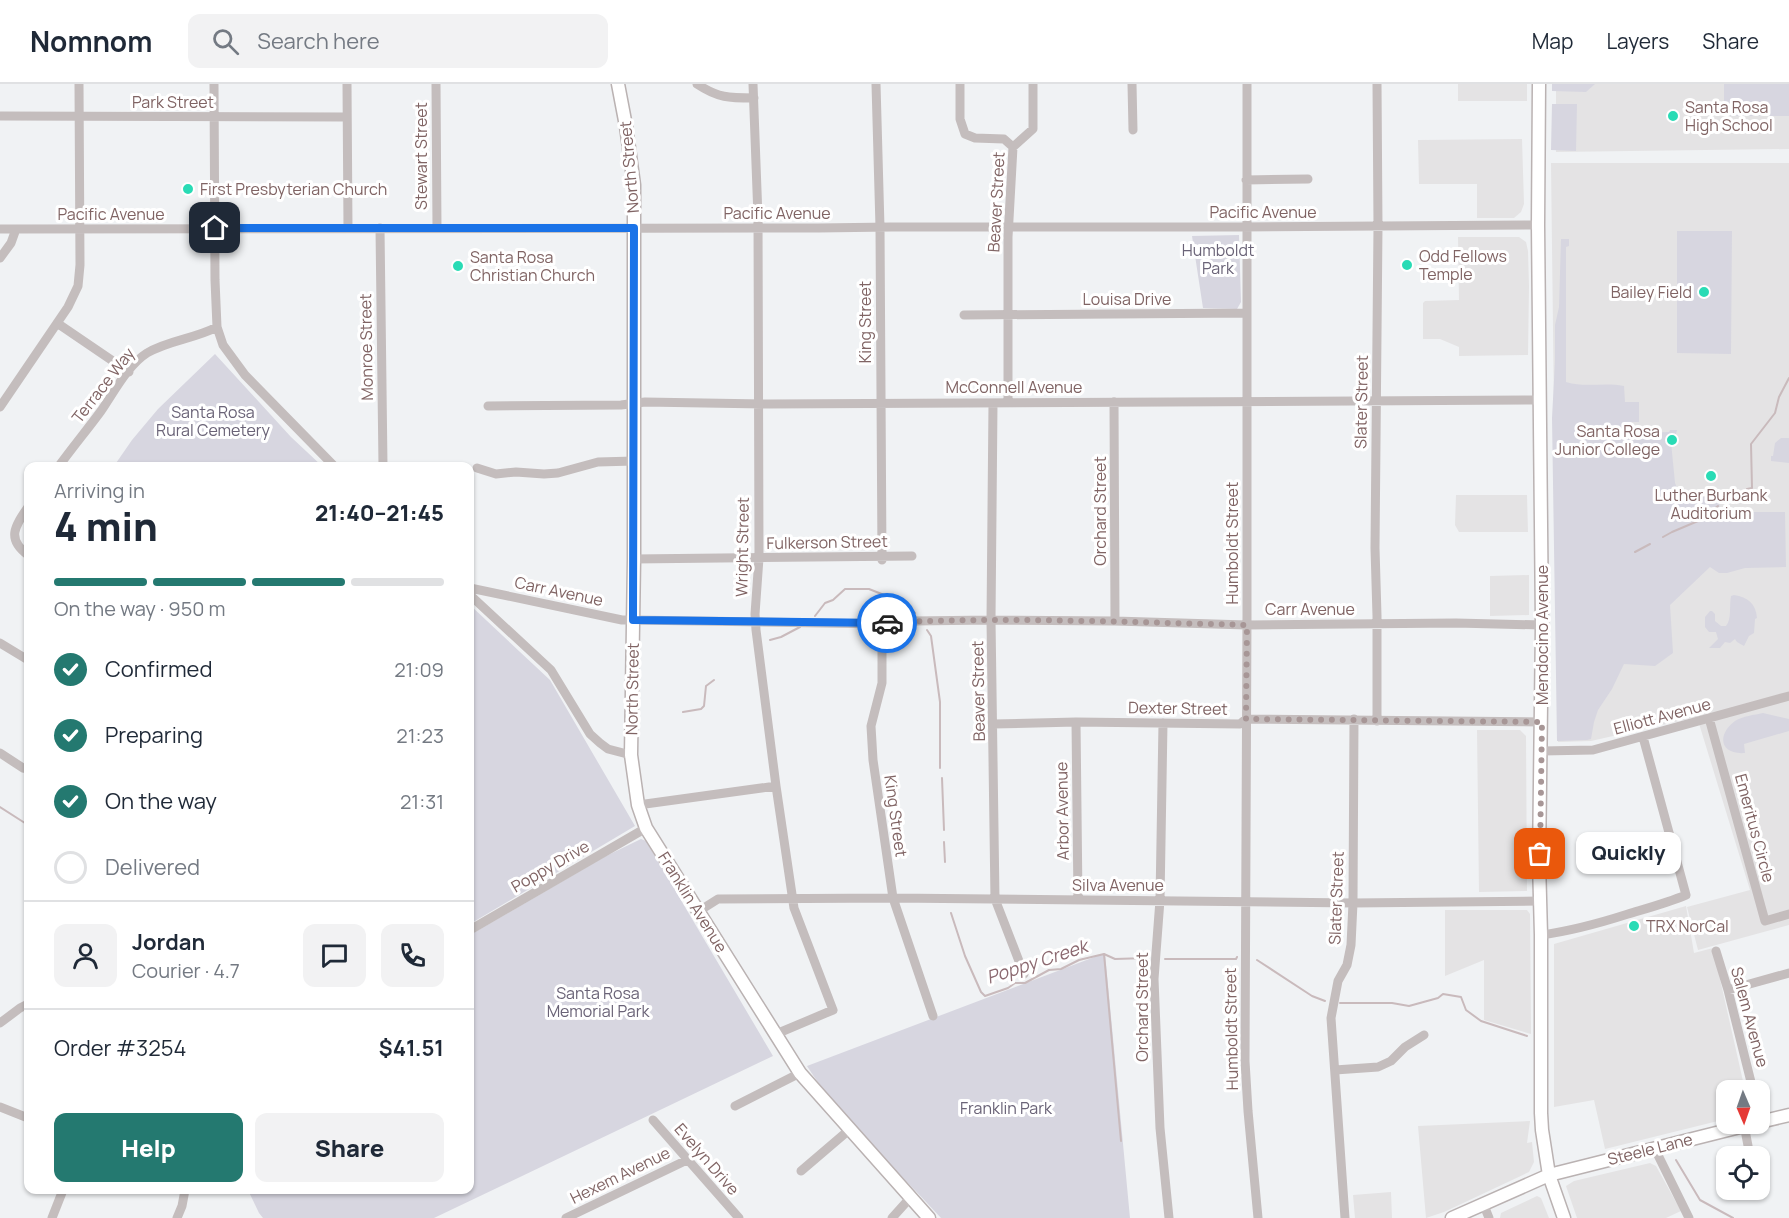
<!DOCTYPE html>
<meta charset="utf-8">
<style>
body{margin:0;font-family:Manrope,sans-serif;background:#f2f2f3;color:#1f2937;height:100vh;display:flex;flex-direction:column;font-size:22px;white-space:nowrap}
*{box-sizing:border-box;margin:0}
p{font-size:20px;color:#747a83}
.icon{flex:none;width:33px;height:33px;fill:none;stroke:currentColor;stroke-width:2;stroke-linecap:round;stroke-linejoin:round}
.map{position:relative;flex:1;overflow:hidden}
.sheet{position:absolute;left:24px;top:378px;width:450px;height:732px;display:flex;flex-direction:column;background:#fff;border-radius:12px;box-shadow:0 2px 4px #0004}
.sheet>*{flex:none}
.needle{width:39px;rotate:178deg}
.buttons{position:absolute;left:1716px;top:996px;display:grid;gap:12px}
.buttons a{display:grid;place-items:center;width:54px;height:54px;border-radius:12px;background:#fff;box-shadow:0 2px 4px #0004;font-size:30px}
.pin{position:absolute;display:grid;place-items:center;width:51px;height:51px;color:#fff;margin:-26px;border-radius:12px;box-shadow:0 3px 9px #0006}
.courier{position:absolute;display:grid;place-items:center;width:60px;height:60px;margin:-30px;border:4px solid #1a73e8;border-radius:50%;background:#fff;color:#222;box-shadow:0 2px 8px #0007}
.bubble{position:absolute;height:42px;border-radius:12px;background:#fff;box-shadow:0 2px 4px #0004;font-size:20px;font-weight:800;line-height:42px;text-align:center}
.summary em{font-style:normal;font-weight:800}
.summary div{display:flex;flex-direction:column-reverse}
.summary{display:flex;align-items:center;justify-content:space-between;height:102px;padding:0 30px}
h1{font-size:39px;font-weight:800;line-height:45px}
.bar{display:grid;grid-template-columns:repeat(4,1fr);gap:9px 6px;align-content:center;height:72px;padding:0 30px}
.bar i{height:8px;border-radius:4px;background:#e0e1e3}
.bar .current{background:#247970}
.bar p{grid-column:span 4}
.line{display:flex;align-items:center;gap:15px;padding:0 30px;border-top:2px solid #e0e1e3}
.line div{flex:1}
.round{display:grid;place-items:center;flex:none;width:63px;height:63px;border-radius:12px;background:#f2f2f3}
ol{padding:0 30px;list-style:none}
li{display:flex;align-items:center;gap:18px;height:66px}
li p{margin-inline-start:auto}
li .icon{padding:6px;border-radius:50%;background:#247970;color:#fff;stroke-width:4}
li:last-child{color:#747a83}
li i{width:33px;height:33px;border:3px solid #e0e1e3;border-radius:50%}
.primary-button{display:flex;gap:12px;margin-top:auto;padding:12px 30px}
.primary-button a{flex:1;height:69px;border-radius:12px;background:#247970;color:#fff;font-size:24px;font-weight:800;line-height:69px;text-align:center}
.primary-button a+a{background:#f2f2f3;color:#1f2937}
header{display:flex;align-items:center;gap:36px;box-sizing:border-box;height:84px;padding:0 30px;background:#fff;border-bottom:2px solid #e0e1e3}
header strong{font-size:28px}
nav{display:flex;gap:33px;margin-inline-start:auto;font-size:21px}
.search{width:420px;height:54px;background:#f2f2f3;display:flex;align-items:center;gap:15px;box-sizing:border-box;padding:0 21px;border-radius:12px;color:#747a83;font-size:22px}
.map>svg:first-child{display:block}
.built{fill:#e4e3e4}
.green{fill:#d7d6e0}
.lines{fill:none;stroke-linecap:round;stroke-linejoin:round}
.stream{stroke:#c9babc;stroke-width:2}
.major-casing{stroke:#bab2b2;stroke-width:15}
.minor{stroke:#c4bdbd;stroke-width:9}
.major{stroke:#fff;stroke-width:12}
.done{stroke:#a79696;stroke-width:6;stroke-dasharray:0 10.8}
.route{stroke:#1a73e8;stroke-width:8}
.poi-dot{fill:#29dbb5;stroke:#fff;stroke-width:2}
.labels{text-anchor:middle;stroke-width:6;stroke-linejoin:round;paint-order:stroke}
.street-label{font-size:16px;fill:#806464;stroke:#fff}
.poi-label{font-size:16px;fill:#806464;stroke:#fff;text-anchor:start}
.park-label{font-size:16px;fill:#6a6377;stroke:#fff}
.water-label{font-size:18px;font-style:italic;fill:#8b6970;stroke:#fff}
</style>
<header>
<strong>Nomnom</strong>
<div class="search"><svg class="icon" aria-label="search" viewBox="0 0 24 24"><circle cx="10" cy="10" r="6"/><path d="M15 15l6 6"/></svg>Search here</div>
<nav><a>Map</a><a>Layers</a><a>Share</a></nav>
</header>
<div class="map">
<svg width="1789" height="1134" viewBox="0 0 1789 1134">
<rect width="100%" height="100%" fill="#f0f2f4"/>
<path class="built" d="M1458 0H1527V17H1458Z
M1556 0H1789V65L1556 68Z
M1522 55 1524 120 1521 128 1514 134H1477V100H1419L1418 56Z
M1551 79H1789V841L1698 866 1687 823 1750 806 1697 633 1591 657 1558 658Z
M1458 153H1519L1526 158 1528 167 1529 202 1528 271 1459 272V263L1440 255H1423V219L1425 217 1459 216Z
M1456 411H1527L1528 448H1459L1455 441Z
M1529 491V531L1490 532V492Z
M1477 646H1520L1526 652 1527 807 1479 808Z
M1686 822 1694 869 1713 864 1745 1006H1726V1035L1605 1065 1594 1016 1554 1023V860Z
M1445 826H1527L1530 830 1531 950 1484 936V876L1445 892Z
M1530 1037 1527 1059 1532 1058 1534 1078 1529 1088 1444 1128 1426 1134 1418 1042Z
M1650 1079 1656 1082 1681 1127 1666 1134H1577L1566 1102 1574 1097Z
M1391 1108 1392 1134H1355L1353 1111Z
M1537 1112 1541 1114 1549 1134H1500L1501 1129Z"/>
<path class="green" d="M1552 0H1595L1586 8 1552 7Z
M1724 0H1789V32H1724Z
M1552 20H1577L1576 67 1551 66Z
M1677 147H1732L1731 270 1677 269Z
M1239 151 1241 218 1237 225 1203 224 1192 152Z
M1561 155H1569V162L1566 163V298C1585 304 1604 298 1624 302L1625 318H1639V338H1627V344H1621V353H1627L1628 355H1643V349L1669 348 1670 346H1677L1675 353 1671 358 1675 399 1681 413H1719L1720 431H1740L1748 428H1785L1786 483 1745 484 1727 489H1719L1710 483 1670 521 1673 569 1655 582 1624 580 1612 605 1598 626 1594 638 1591 655 1587 656 1557 657 1552 334 1555 277V241L1559 223Z
M215 270 291 353 322 382H114L132 356 158 325Z
M1781 354H1789V379L1771 377V372H1773L1775 359Z
M1734 511C1748 513 1756 520 1757 534L1755 535 1754 549 1749 552 1744 562 1737 558 1735 555 1730 559 1725 558 1720 564H1709L1718 555 1716 548H1709L1705 543V533L1710 527H1712L1715 530V537L1721 542H1726C1732 535 1729 522 1731 512Z
M470 521 550 596 635 742 470 840Z
M1763 629 1789 635V647L1744 660 1745 669C1719 671 1717 650 1735 637 1743 632 1754 631 1763 629Z
M641 755 646 757 773 972 434 1134H263L259 1129 248 1106H470V851L606 772Z
M1105 869 1130 1134H941C896 1084 843 1039 807 982Z"/>
<g class="lines">
<path class="stream" d="M1747 405 1752 404 1751 360 1775 329 1779 313 1789 294
M1663 453 1672 448 1698 437 1718 422
M1635 468 1650 460
M815 532 825 519 833 516 845 505H869L902 518 915 529
M927 546 931 552 940 618V684
M770 556 781 553 800 543
M683 628 701 625 704 622 706 602 714 596
M942 694 944 746
M0 723 28 741
M944 758 945 778
M951 829 965 872 981 908 985 912 1008 904 1015 899H1025L1049 886 1061 885 1079 876 1104 870 1115 875 1147 874
M1104 870 1121 1057
M1165 875H1236L1237 873
M1257 876 1312 912 1325 917
M1340 919H1392L1409 922 1438 914 1443 910 1461 913 1466 926 1481 937 1527 952
M1676 1076 1700 1116 1733 1134"/>
<defs>
<path id="major" d="M618 0 626 42 634 101V475L631 671 638 721 646 744 800 989 929 1134
M1539 0 1538 141 1542 541 1539 778 1541 851V1029L1542 1046 1549 1091 1564 1134
M1760 1038 1789 1031
M1452 1134 1549 1091 1752 1040"/>
</defs>
<use href="#major" class="major-casing"/>
<path class="minor" d="M214 0 215 196 217 243 223 261 245 291 334 382
M347 0 348 144
M436 0 437 144
M697 0C718 14 729 14 754 14
M753 0 758 133 759 474 755 530 756 546 776 702 794 824 833 926 776 950
M876 0 880 143 882 476
M960 0V35L965 50 975 54 1004 55 1013 63
M1132 0 1133 46
M1247 0C1246 177 1247 354 1247 530 1247 679 1245 828 1245 977L1248 1027 1258 1134
M1377 0 1378 142 1375 464 1377 532V637
M0 32 347 33
M1246 96 1308 95
M380 144 383 382
M0 145 818 144 891 143H1239L1538 141
M0 174 11 159 16 145
M964 231 1246 229
M57 239 129 288
M1008 318V153L1013 63 1033 45V0
M1114 318 1115 537
M993 319 991 536 995 815 1024 890
M488 322 621 321 645 318 768 320 1540 316
M0 323 68 223 78 202 80 181 79 0
M59 382C72 364 87 346 101 327 114 308 128 281 147 269 169 256 194 255 217 243
M477 384 496 390 516 388 544 390 558 389 598 378 634 377
M28 423C15 442 6 455 28 471
M634 475 912 472
M470 504 622 536H633L882 540 913 537 991 536 1115 537 1247 541 1456 539 1542 541
M470 511 551 586 590 650 600 659 608 665 631 671
M882 531V599L871 642 873 676 893 814 933 932
M0 559 28 576
M1709 634 1765 837 1789 830
M1076 638 1078 816
M1163 639 1160 816 1154 895 1160 1044 1169 1134
M993 640 1076 638 1240 640 1246 635 1542 638
M1542 667 1593 666 1789 612
M0 669 23 684 28 685
M638 721 776 702
M699 827 718 815 893 814 1353 819 1539 817
M470 846 646 744
M1541 851C1571 847 1600 839 1628 830 1648 824 1667 819 1686 811L1643 653
M1716 867 1728 906 1753 1006
M1728 906 1789 889
M0 939 20 924 28 920
M1335 986 1378 983 1391 977 1405 963 1424 951
M735 1022 800 989
M0 1023 28 1034
M653 1036 739 1134
M1744 1041 1750 1072
M1654 1063 1689 1134
M801 1087 849 1046
M1483 1119 1489 1134
M52 1134 63 1106
M177 1134 182 1122 185 1106
M566 1134 687 1076
M892 1134 910 1114
M1345 1134 1331 934 1338 897 1347 881 1351 861 1353 819 1354 635"/>
<use href="#major" class="major"/>
</g>
<g class="lines">
<path class="done" d="M887 539C934 536 981 536 1028 536 1101 537 1174 539 1247 541L1246 635 1542 638 1540 770"/>
<path class="route" d="M215 144H634L633 536 887 539"/>
</g>
<g class="poi-dot">
<circle cx="1673" cy="32" r="6"/>
<circle cx="188" cy="105" r="6"/>
<circle cx="1407" cy="181" r="6"/>
<circle cx="458" cy="182" r="6"/>
<circle cx="1704" cy="208" r="6"/>
<circle cx="1672" cy="356" r="6"/>
<circle cx="1711" cy="392" r="6"/>
<circle cx="1634" cy="842" r="6"/>
</g>
<g class="labels">
<g class="street-label">
<text x="173" y="24">Park Street</text>
<text transform="translate(421 72) rotate(-90)" y="6">Stewart Street</text>
<text transform="translate(629 83) rotate(-95)" y="6">North Street</text>
<text transform="translate(996 118) rotate(-87)" y="6">Beaver Street</text>
<text x="1263" y="134">Pacific Avenue</text>
<text x="777" y="135">Pacific Avenue</text>
<text x="111" y="136">Pacific Avenue</text>
<text x="1127" y="221">Louisa Drive</text>
<text transform="translate(865 238) rotate(-90)" y="6">King Street</text>
<text transform="translate(366 263) rotate(-91)" y="6">Monroe Street</text>
<text transform="translate(103 301) rotate(-52)" y="6">Terrace Way</text>
<text x="1014" y="309">McConnell Avenue</text>
<text transform="translate(1361 318) rotate(-89)" y="6">Slater Street</text>
<text transform="translate(1100 427) rotate(-90)" y="6">Orchard Street</text>
<text transform="translate(827 458) rotate(-1)" y="6">Fulkerson Street</text>
<text transform="translate(1232 459) rotate(-90)" y="6">Humboldt Street</text>
<text transform="translate(742 463) rotate(-89)" y="6">Wright Street</text>
<text transform="translate(559 507) rotate(12)" y="6">Carr Avenue</text>
<text x="1310" y="531">Carr Avenue</text>
<text transform="translate(1542 551) rotate(-90)" y="6">Mendocino Avenue</text>
<text transform="translate(632 605) rotate(-89)" y="6">North Street</text>
<text transform="translate(978 607) rotate(-91)" y="6">Beaver Street</text>
<text transform="translate(1178 624) rotate(1)" y="6">Dexter Street</text>
<text transform="translate(1662 632) rotate(-15)" y="6">Elliott Avenue</text>
<text transform="translate(1062 727) rotate(-91)" y="6">Arbor Avenue</text>
<text transform="translate(896 732) rotate(82)" y="6">King Street</text>
<text transform="translate(1755 744) rotate(75)" y="6">Emeritus Circle</text>
<text transform="translate(550 782) rotate(-30)" y="6">Poppy Drive</text>
<text x="1118" y="807">Silva Avenue</text>
<text transform="translate(1336 814) rotate(-88)" y="6">Slater Street</text>
<text transform="translate(693 818) rotate(58)" y="6">Franklin Avenue</text>
<text transform="translate(1142 923) rotate(-90)" y="6">Orchard Street</text>
<text transform="translate(1750 933) rotate(75)" y="6">Salem Avenue</text>
<text transform="translate(1231 945) rotate(-91)" y="6">Humboldt Street</text>
<text transform="translate(1650 1065) rotate(-14)" y="6">Steele Lane</text>
<text transform="translate(707 1075) rotate(49)" y="6">Evelyn Drive</text>
<text transform="translate(620 1091) rotate(-26)" y="6">Hexem Avenue</text>
</g>
<g class="poi-label">
<text x="1685" y="29">Santa Rosa<tspan x="1685" dy="18">High School</tspan></text>
<text x="200" y="111">First Presbyterian Church</text>
<text x="1419" y="178">Odd Fellows<tspan x="1419" dy="18">Temple</tspan></text>
<text x="470" y="179">Santa Rosa<tspan x="470" dy="18">Christian Church</tspan></text>
<text x="1692" y="214" text-anchor="end">Bailey Field</text>
<text x="1660" y="353" text-anchor="end">Santa Rosa<tspan x="1660" dy="18">Junior College</tspan></text>
<text x="1711" y="417" text-anchor="middle">Luther Burbank<tspan x="1711" dy="18">Auditorium</tspan></text>
<text x="1646" y="848">TRX NorCal</text>
</g>
<g class="park-label">
<text x="1218" y="172">Humboldt<tspan x="1218" dy="18">Park</tspan></text>
<text x="213" y="334">Santa Rosa<tspan x="213" dy="18">Rural Cemetery</tspan></text>
<text x="598" y="915">Santa Rosa<tspan x="598" dy="18">Memorial Park</tspan></text>
<text x="1006" y="1030">Franklin Park</text>
</g>
<g class="water-label">
<text transform="translate(1037 878) rotate(-18)" y="6">Poppy Creek</text>
</g>
</g>
</svg>
<div class="buttons">
<a><svg class="needle" viewBox="-14 -14 28 28"><path d="M0-13l5 13h-10z" fill="#e53935"/><path d="M0 13l5-13h-10z" fill="#747a83"/></svg></a>
<a><svg class="icon" aria-label="locate" viewBox="0 0 24 24"><circle cx="12" cy="12" r="6"/><path d="M12 2v4M12 18v4M2 12h4M18 12h4"/></svg></a>
</div>
<div class="pin" style="left:1540px;top:770px;background:#ea580c"><svg class="icon" aria-label="bag" viewBox="0 0 24 24"><path d="M5 8h14l-1 12H6zM9 8a3 3 0 0 1 6 0"/></svg></div>
<div class="pin" style="left:215px;top:144px;background:#1f2937"><svg class="icon" aria-label="home" viewBox="0 0 24 24"><path d="M3 11l9-7 9 7M6 9v11h12V9"/></svg></div>
<div class="courier" style="left:887px;top:539px"><svg class="icon" aria-label="car" viewBox="0 0 24 24"><path d="M5 17H2v-5l4-1 3-4h7l3 4 3 1v5h-3M9 17h6M6 11h13"/><circle cx="7" cy="17" r="2"/><circle cx="17" cy="17" r="2"/></svg></div>
<div class="bubble" style="left:1576px;top:748px;width:105px">Quickly</div>
<section class="sheet">
<div class="summary"><div><h1>4 min</h1><p>Arriving in</p></div><em>21:40–21:45</em></div>
<div class="bar"><i class="current"></i><i class="current"></i><i class="current"></i><i></i><p>On the way · 950 m</p></div>
<ol>
<li><svg class="icon" aria-label="check" viewBox="0 0 24 24"><path d="M5 12l5 5 9-10"/></svg>Confirmed<p>21:09</p></li>
<li><svg class="icon" aria-label="check" viewBox="0 0 24 24"><path d="M5 12l5 5 9-10"/></svg>Preparing<p>21:23</p></li>
<li><svg class="icon" aria-label="check" viewBox="0 0 24 24"><path d="M5 12l5 5 9-10"/></svg>On the way<p>21:31</p></li>
<li><i></i>Delivered</li>
</ol>
<div class="line" style="height:108px"><a class="round"><svg class="icon" aria-label="person" viewBox="0 0 24 24"><circle cx="12" cy="8" r="4"/><path d="M4 21q1-7 8-7t8 7"/></svg></a><div><b>Jordan</b><p>Courier · 4.7</p></div><a class="round"><svg class="icon" aria-label="chat" viewBox="0 0 24 24"><path d="M4 5h16v11H9l-5 4z"/></svg></a><a class="round"><svg class="icon" aria-label="phone" viewBox="0 0 24 24"><path d="M5 4h4l2 5-3 2q2 4 5 5l2-3 5 2v4C11 20 4 13 5 4z"/></svg></a></div>
<div class="line" style="height:78px"><div>Order #3254</div><b>$41.51</b></div>
<div class="primary-button"><a>Help</a><a>Share</a></div>
</section>
</div>
